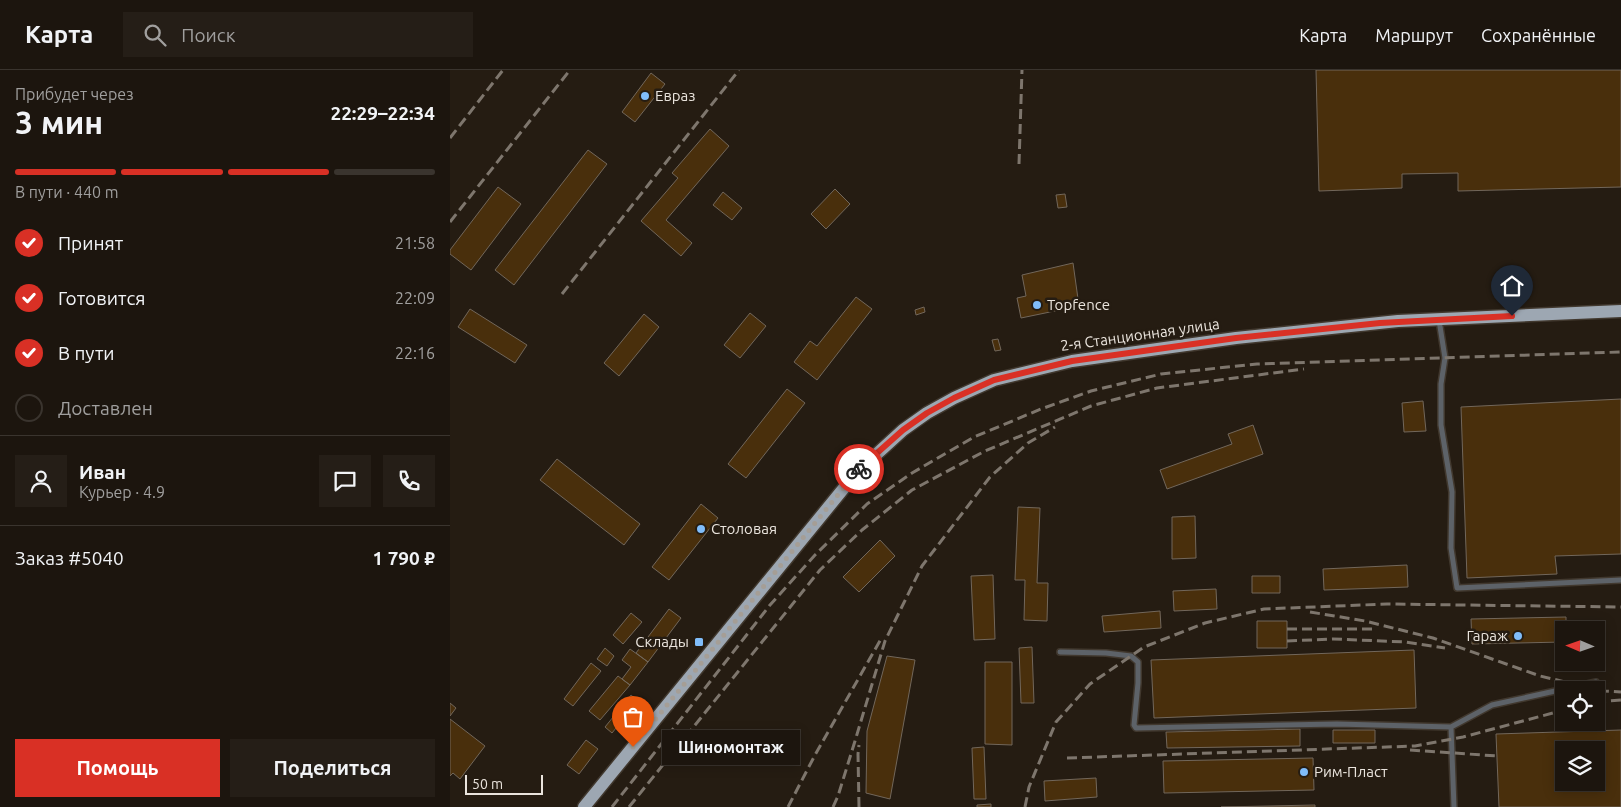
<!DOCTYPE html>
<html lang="ru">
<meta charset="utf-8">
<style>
body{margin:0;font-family:Ubuntu,sans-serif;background:#251e17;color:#f1f3f6;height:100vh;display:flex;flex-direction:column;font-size:19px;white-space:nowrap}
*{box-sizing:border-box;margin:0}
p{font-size:16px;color:#a09f9e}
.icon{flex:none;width:28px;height:28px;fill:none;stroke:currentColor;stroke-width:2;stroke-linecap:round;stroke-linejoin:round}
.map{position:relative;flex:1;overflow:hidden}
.sheet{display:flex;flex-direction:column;background:#1c150e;width:450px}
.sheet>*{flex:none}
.needle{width:32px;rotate:272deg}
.controls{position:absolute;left:1105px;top:551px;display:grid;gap:10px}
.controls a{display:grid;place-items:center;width:50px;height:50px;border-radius:0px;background:#1c150e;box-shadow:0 2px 12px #0003,0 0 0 1px #3a342e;font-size:25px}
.scale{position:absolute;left:15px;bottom:12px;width:78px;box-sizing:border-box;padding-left:5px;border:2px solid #eae4dd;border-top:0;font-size:14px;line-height:18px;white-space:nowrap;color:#eae4dd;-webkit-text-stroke:4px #251c12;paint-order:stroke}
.pin{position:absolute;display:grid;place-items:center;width:42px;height:42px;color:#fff;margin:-51px -21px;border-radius:50% 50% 50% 0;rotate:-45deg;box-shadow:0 0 5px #0007}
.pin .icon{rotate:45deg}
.courier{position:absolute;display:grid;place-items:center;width:50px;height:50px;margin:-25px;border:4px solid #d93025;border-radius:50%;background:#fff;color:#222;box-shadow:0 1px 6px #0007}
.bubble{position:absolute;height:35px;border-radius:0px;background:#1c150e;box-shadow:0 2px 12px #0003,0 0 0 1px #3a342e;font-size:16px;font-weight:700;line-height:35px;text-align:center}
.overview em{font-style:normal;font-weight:700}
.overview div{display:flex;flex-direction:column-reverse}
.overview{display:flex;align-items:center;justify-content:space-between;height:85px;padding:0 15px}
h1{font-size:32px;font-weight:700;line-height:38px}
.bar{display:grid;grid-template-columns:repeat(4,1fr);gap:8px 5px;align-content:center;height:60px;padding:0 15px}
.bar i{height:6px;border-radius:4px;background:#3a342e}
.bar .current{background:#d93025}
.bar p{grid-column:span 4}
.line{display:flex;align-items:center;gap:12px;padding:0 15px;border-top:1px solid #3a342e}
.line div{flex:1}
.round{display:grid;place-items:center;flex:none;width:52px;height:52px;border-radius:0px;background:#251e17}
ol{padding:0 15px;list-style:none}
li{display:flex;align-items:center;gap:15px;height:55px}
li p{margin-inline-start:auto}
li .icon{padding:5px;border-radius:50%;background:#d93025;color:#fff;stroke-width:4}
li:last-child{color:#a09f9e}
li i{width:28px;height:28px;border:2px solid #3a342e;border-radius:50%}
.primary-button{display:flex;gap:10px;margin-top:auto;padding:10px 15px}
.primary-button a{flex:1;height:58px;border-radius:0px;background:#d93025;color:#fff;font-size:20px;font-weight:700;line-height:58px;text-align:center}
.primary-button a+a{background:#251e17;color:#f1f3f6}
header{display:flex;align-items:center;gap:30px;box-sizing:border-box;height:70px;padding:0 25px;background:#1c150e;border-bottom:1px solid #3a342e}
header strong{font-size:24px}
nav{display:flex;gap:28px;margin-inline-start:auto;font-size:18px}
.search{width:350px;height:45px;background:#251e17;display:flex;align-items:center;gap:12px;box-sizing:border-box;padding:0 18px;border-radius:0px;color:#a09f9e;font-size:19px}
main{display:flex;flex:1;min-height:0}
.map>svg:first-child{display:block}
.building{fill:#492f0c;stroke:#72675b;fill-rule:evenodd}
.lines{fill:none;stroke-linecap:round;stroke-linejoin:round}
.service-casing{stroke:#41382e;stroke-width:8}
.primary-casing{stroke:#41382e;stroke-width:15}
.service{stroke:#5d6268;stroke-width:5}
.primary{stroke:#9da7b2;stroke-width:12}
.rail{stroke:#7e766d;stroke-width:3;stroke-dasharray:10 5;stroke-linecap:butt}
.done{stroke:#a59e96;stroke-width:5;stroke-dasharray:0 9}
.route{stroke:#d93025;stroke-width:6}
.poi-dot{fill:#80bdfa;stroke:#251c12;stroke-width:2}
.labels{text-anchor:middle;stroke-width:5;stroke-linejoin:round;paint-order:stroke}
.poi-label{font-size:15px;fill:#eae4dd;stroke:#251c12;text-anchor:start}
.street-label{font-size:15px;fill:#eae4dd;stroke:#251c12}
</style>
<header>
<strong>Карта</strong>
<div class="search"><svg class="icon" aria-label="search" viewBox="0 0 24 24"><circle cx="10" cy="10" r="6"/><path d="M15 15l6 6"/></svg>Поиск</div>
<nav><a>Карта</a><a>Маршрут</a><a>Сохранённые</a></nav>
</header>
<main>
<section class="sheet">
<div class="overview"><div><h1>3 мин</h1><p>Прибудет через</p></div><em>22:29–22:34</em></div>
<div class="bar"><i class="current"></i><i class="current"></i><i class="current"></i><i></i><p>В пути · 440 m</p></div>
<ol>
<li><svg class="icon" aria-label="check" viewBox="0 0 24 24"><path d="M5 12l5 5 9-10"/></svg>Принят<p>21:58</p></li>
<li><svg class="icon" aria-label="check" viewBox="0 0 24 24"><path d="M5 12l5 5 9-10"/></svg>Готовится<p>22:09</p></li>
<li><svg class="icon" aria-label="check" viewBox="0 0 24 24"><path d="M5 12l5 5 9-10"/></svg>В пути<p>22:16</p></li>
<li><i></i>Доставлен</li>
</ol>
<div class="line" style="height:90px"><a class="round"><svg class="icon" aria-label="person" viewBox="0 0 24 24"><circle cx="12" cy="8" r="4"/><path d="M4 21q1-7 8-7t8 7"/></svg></a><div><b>Иван</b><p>Курьер · 4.9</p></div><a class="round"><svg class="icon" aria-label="chat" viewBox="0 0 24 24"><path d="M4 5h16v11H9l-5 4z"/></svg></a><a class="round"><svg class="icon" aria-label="phone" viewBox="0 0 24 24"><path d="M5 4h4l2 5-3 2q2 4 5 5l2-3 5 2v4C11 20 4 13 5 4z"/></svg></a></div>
<div class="line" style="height:65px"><div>Заказ #5040</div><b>1 790 ₽</b></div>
<div class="primary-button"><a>Помощь</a><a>Поделиться</a></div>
</section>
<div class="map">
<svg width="1171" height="737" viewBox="0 0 1171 737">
<rect width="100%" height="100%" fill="#251c12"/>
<path class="building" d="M866 0H1171V117L1008 121V103L952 104V118L869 121Z
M201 3 215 14 185 52 172 42Z
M260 59 279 76 216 150 242 173 231 186 191 151 228 108 222 103Z
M138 80 157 94 64 215 45 200Z
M48 117 71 134 21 200 0 184V180Z
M385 119 400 134 376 159 361 144Z
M273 122 292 138 282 150 263 135Z
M615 124 617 137 608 138 606 125Z
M623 193 629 236 571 248 567 228 576 226 572 205Z
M406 227 422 239 367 310 344 292 360 271 367 276Z
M474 237 475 242 466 245 465 240Z
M20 239 77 275 65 293 8 257Z
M300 243 316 256 290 288 274 275Z
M194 244 209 257 169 306 154 293Z
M548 269 551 280 545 281 542 270Z
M337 319 355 333 296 408 278 394Z
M1171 329V484L1105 486 1107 504 1017 508 1011 337Z
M973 331 976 361 954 362 952 333Z
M803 355 813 384 717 419 710 400 782 374 778 364Z
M107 389 190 454 174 475 90 410Z
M251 434 268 448 219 510 202 497Z
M568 437 590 438 587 513H598L597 551 574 550 575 510H565Z
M745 446 746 488 722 489V447Z
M430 470 445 486 409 522 393 507Z
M957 495 958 517 874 520 873 499Z
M543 505 545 569 524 570 521 506Z
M802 506H830V523H802Z
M766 519 767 539 724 541 723 521Z
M219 539 231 548 198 592 186 583Z
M710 541 711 558 654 562 652 546Z
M181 543 192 552 173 574 163 565Z
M1116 547V560H1114V572L1022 574 1021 549Z
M807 551H837V578H807Z
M582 577 584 633H571L569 578Z
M155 578 164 586 157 596 147 589Z
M180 579 198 592 180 615 172 609 181 597 172 590Z
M964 580 966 638 704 648 701 590Z
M437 586 465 590 440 729 416 723 417 661Z
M535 592H562V675L535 674Z
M141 593 151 601 123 636 114 629Z
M168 606 180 615 150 650 139 641Z
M181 625 188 631 162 663 155 657Z
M0 633 6 638 0 646Z
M0 649 35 676 10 709 3 703 0 706Z
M850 659V676L717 678 716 662Z
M883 660H925V673H883Z
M1171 660V737H1049L1046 664ZM1114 680H1146V712H1114Z
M136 670 148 679 129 704 117 695Z
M534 677 536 729H524L522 678Z
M863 688 864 720 714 723 713 691Z
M646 708 647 727 595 731 594 711Z
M541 734V737H527V735Z
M865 735V737H771Z"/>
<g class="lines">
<defs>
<path id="service" d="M989 250 995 288 991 314V355L1002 422 1001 478 1007 518 1171 510
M610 582 656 583 681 586 688 592V613L684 655 686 658 887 654 1001 657
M1004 737 1001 657 1042 635 1146 612"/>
<path id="primary" d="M134 737 407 402 453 360 477 343 504 328 544 310 622 291 786 268 948 251 1171 241"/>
</defs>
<use href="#service" class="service-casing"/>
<use href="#primary" class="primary-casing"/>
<use href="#service" class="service"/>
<use href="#primary" class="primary"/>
<path class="rail" d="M0 68 53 0
M569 94 572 0
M0 152 120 0
M112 224 289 0
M860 542 915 551 983 568 1090 606 1154 621 1171 622
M837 559H926
M837 571 883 569 955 572 995 578
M1146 632 1171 630
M960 680 1047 686
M617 688 965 676 1013 667 1114 640
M162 737 320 535 365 485 417 434 462 403 524 367 591 339 641 321 711 304 807 294 1171 282
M179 737 370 500 412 460 462 420 535 381 641 336 707 318 854 299
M338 737 365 685 431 569
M383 737 388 726 405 671 435 571 472 496 540 407 578 373 605 357
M409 737 408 684 409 675
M575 737 579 717 606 652 640 614 694 577 755 553 814 539 937 534 1171 537"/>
</g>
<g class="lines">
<path class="done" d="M183 677 409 399"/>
<path class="route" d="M409 399 453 360 477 343 504 328 544 310 622 291 786 268 930 253 1062 246"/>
</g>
<g class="poi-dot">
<circle cx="195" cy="26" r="5"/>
<circle cx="587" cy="235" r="5"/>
<circle cx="251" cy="459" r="5"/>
<circle cx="1068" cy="566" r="5"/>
<rect x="244" y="567" width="10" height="10" rx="2.5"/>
<circle cx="854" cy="702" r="5"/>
</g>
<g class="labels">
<g class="poi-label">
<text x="205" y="31">Евраз</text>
<text x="597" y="240">Topfence</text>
<text x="261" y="464">Столовая</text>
<text x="1058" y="571" text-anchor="end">Гараж</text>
<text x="239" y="577" text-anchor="end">Склады</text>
<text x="864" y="707">Рим-Пласт</text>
</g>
<g class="street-label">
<text transform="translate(690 265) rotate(-8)" y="5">2-я Станционная улица</text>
</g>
</g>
</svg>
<div class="controls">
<a><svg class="needle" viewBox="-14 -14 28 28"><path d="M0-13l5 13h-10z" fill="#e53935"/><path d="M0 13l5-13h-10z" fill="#a09f9e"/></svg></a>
<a><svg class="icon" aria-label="locate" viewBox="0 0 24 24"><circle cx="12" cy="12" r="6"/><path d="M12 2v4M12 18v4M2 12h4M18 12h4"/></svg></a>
<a><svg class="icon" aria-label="layers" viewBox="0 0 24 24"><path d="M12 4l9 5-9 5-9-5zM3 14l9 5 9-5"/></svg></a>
</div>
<div class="scale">50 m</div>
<div class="pin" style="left:183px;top:677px;background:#ea580c"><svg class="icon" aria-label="bag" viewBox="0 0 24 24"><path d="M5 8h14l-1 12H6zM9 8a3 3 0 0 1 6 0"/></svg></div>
<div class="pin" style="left:1062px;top:246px;background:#1f2937"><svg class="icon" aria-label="home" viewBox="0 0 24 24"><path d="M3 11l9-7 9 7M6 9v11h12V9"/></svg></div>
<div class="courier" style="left:409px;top:399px"><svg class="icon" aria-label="bike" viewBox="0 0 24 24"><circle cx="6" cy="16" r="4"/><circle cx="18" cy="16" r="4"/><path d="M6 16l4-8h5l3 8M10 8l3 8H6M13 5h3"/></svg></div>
<div class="bubble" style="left:212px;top:660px;width:138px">Шиномонтаж</div>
</div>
</main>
